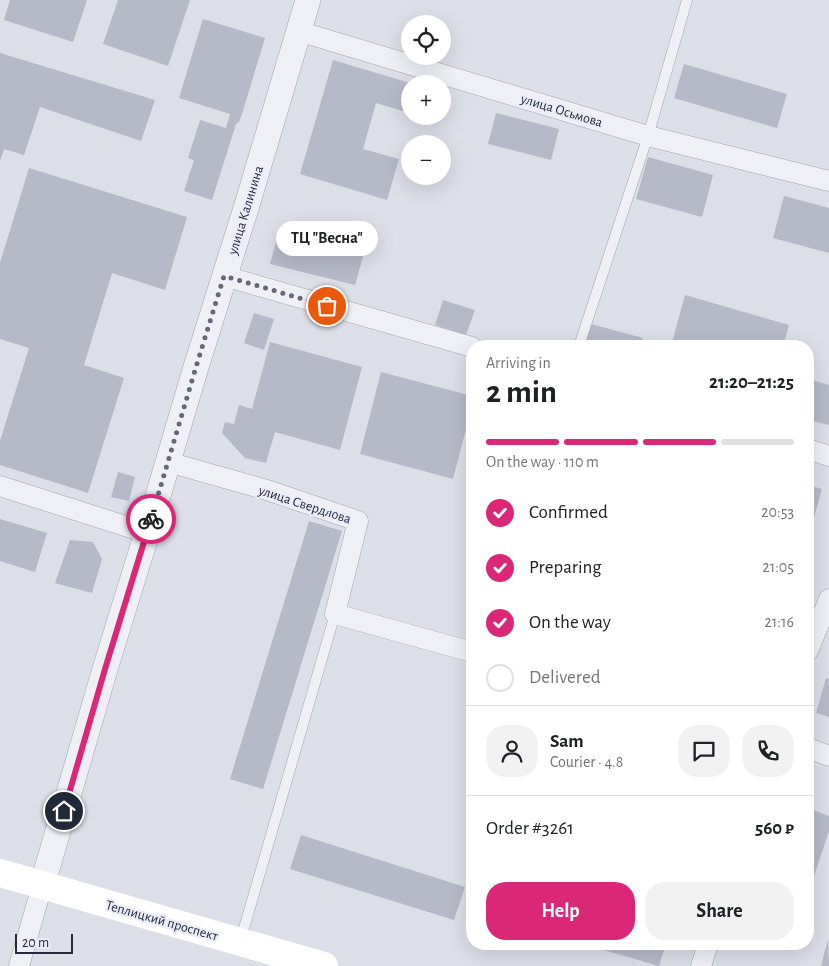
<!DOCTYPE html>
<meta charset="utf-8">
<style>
body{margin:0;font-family:"Alegreya Sans",sans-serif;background:#f2f2f2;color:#202124;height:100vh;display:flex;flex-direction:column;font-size:19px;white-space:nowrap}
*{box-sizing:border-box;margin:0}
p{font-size:16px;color:#757577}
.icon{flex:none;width:28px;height:28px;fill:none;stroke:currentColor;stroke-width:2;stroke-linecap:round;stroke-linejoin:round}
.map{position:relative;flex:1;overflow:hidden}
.sheet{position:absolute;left:466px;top:340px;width:348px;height:610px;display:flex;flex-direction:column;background:#fff;border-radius:20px;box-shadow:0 5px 20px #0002}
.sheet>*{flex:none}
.tools{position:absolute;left:401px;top:15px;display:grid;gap:10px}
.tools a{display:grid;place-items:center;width:50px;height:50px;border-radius:50%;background:#fff;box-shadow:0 5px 20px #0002;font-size:25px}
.scale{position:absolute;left:15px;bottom:12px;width:58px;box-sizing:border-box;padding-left:5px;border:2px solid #242940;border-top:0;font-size:14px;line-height:18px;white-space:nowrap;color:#242940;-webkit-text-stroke:4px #ebeef6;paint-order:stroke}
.pin{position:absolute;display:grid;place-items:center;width:42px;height:42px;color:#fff;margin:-21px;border:2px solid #fff;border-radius:50%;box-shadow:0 1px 5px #0007}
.courier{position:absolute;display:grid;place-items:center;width:50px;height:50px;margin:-25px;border:4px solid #db2777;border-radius:50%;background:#fff;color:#222;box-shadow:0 1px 6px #0007}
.bubble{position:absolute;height:35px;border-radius:18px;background:#fff;box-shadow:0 5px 20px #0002;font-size:16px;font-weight:700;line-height:35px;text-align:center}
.head em{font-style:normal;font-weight:700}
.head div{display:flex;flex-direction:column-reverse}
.head{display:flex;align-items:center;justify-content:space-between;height:85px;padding:0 20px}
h1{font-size:32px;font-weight:700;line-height:38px}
.bar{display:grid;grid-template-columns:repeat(4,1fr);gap:8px 5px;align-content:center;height:60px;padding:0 20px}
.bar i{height:6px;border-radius:4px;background:#e0e0e0}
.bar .current{background:#db2777}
.bar p{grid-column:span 4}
.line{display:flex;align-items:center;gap:12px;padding:0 20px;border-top:1px solid #e0e0e0}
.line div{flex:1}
.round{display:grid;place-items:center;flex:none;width:52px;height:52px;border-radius:20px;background:#f2f2f2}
ol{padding:0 20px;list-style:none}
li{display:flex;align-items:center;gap:15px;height:55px}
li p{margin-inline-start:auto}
li .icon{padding:5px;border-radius:50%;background:#db2777;color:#fff;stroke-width:4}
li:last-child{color:#757577}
li i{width:28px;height:28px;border:2px solid #e0e0e0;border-radius:50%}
.action{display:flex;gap:10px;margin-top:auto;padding:10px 20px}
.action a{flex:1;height:58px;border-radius:20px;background:#db2777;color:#fff;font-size:20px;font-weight:700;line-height:58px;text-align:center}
.action a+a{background:#f2f2f2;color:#202124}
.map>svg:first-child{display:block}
.building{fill:#b6b9c8}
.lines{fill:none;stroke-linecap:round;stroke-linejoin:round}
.service-casing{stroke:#a1a4b2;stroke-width:11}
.minor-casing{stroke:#a1a4b2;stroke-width:21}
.tertiary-casing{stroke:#a1a4b2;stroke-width:26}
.service{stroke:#eff0f6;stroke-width:10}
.minor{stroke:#eff0f6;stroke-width:20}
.tertiary{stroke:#eff0f6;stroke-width:25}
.secondary{stroke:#fff;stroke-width:28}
.done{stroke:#64687b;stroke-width:5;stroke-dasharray:0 9}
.route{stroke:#db2777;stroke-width:6}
.labels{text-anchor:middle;stroke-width:4.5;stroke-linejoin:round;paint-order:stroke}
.street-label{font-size:14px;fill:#242940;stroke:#ebeef6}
</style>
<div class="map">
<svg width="829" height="966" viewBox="0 0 829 966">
<rect width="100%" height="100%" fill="#dcdee8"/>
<path class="building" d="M10 0H87L73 42 4 20Z
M118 0H190L168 66 103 44Z
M203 19 265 38 241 117 239 122 236 124 212 200 184 191 194 160 188 158 200 120 226 128 230 114 179 98Z
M0 53 155 100 141 141 40 107 24 155 4 149 0 161Z
M333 60 410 83V110L409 113 376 103 363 149 399 159 387 200 300 174Z
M684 64 787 94 777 128 674 98Z
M496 113 559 129 551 160 488 144Z
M648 157 713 175 702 217 636 199Z
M29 168 187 217 165 290 112 273 84 365 124 378 88 493 0 465V441L29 348 0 339V263Z
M784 196 829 208V253L773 238Z
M279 231 364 253 355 285 270 264Z
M685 295 789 325 783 346H671Z
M443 300 475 310 466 335 435 325Z
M254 313 274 319 264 350 244 343Z
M591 324 643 338 640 346H585Z
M270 342 362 367 340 450 275 432 266 463 245 458 222 433 225 422 234 424 239 405 252 409Z
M381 372 472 396V406L453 479 360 454Z
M808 379 829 385V425L808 420Z
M118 472 135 477 129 501 111 497Z
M808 485 822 489 814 517 808 515Z
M0 519 47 533 35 572 0 561Z
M309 521 342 531 263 789 230 779Z
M70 540 93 542 102 559 92 593 55 583Z
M826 678 829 679V717L816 713Z
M808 808 829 816V831L813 879 808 877Z
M301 835 465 887 454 920 290 869Z
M828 939 829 966H821Z
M583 944H666L659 966Z"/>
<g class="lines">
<defs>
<path id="service" d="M579 346 648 136 687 0
M240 942 335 614"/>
<path id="minor" d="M298 31 648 136 829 181
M224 276 472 347
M808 449 829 456
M168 462 267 490 358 521 335 614 472 652
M0 486 147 533
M808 651 829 599
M808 748 829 756
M19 966 42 886
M701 966 708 944"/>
<path id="tertiary" d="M42 886 105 669 147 533 196 367 247 205 308 0"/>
</defs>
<use href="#service" class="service-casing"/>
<use href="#minor" class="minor-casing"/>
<use href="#tertiary" class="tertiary-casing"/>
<use href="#service" class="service"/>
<use href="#minor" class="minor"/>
<use href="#tertiary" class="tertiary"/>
<path class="secondary" d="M0 873 324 966"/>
</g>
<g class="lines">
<path class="done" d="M151 519 196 367 224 276 327 306"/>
<path class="route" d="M64 811 105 669 151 519"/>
</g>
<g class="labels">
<g class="street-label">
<text transform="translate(562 110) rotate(17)" y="5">улица Осьмова</text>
<text transform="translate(245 210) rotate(-73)" y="5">улица Калинина</text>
<text transform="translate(305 504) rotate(18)" y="5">улица Свердлова</text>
<text transform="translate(162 920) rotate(16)" y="5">Теплицкий проспект</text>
</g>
</g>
</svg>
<div class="tools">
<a><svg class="icon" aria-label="locate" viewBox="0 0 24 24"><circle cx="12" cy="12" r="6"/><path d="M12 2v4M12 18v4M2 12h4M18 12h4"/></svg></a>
<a>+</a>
<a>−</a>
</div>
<div class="scale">20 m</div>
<div class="pin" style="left:327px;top:306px;background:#ea580c"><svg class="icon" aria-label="bag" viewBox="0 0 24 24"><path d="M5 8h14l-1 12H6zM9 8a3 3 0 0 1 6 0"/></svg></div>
<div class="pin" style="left:64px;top:811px;background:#1f2937"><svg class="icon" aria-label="home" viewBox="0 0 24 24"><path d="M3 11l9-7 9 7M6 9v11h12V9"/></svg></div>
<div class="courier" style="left:151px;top:519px"><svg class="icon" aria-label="bike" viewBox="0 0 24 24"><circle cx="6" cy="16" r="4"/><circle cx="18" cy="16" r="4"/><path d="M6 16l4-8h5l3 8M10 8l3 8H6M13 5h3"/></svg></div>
<div class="bubble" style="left:276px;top:221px;width:102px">ТЦ &quot;Весна&quot;</div>
<section class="sheet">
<div class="head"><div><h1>2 min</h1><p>Arriving in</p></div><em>21:20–21:25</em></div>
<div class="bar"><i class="current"></i><i class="current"></i><i class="current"></i><i></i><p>On the way · 110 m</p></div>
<ol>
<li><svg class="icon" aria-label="check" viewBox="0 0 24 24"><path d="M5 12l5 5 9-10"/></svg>Confirmed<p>20:53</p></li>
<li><svg class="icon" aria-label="check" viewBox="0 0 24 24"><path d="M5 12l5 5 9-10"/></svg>Preparing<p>21:05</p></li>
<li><svg class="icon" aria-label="check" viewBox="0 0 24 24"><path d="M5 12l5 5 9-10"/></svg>On the way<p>21:16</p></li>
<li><i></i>Delivered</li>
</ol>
<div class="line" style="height:90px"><a class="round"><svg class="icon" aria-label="person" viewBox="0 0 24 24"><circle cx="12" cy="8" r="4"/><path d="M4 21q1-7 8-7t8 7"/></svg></a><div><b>Sam</b><p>Courier · 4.8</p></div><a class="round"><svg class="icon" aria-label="chat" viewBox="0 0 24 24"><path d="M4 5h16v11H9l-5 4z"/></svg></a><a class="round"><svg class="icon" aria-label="phone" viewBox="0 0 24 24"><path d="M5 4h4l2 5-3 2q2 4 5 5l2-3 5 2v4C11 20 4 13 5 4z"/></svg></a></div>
<div class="line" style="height:65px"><div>Order #3261</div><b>560 ₽</b></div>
<div class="action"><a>Help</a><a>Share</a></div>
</section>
</div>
